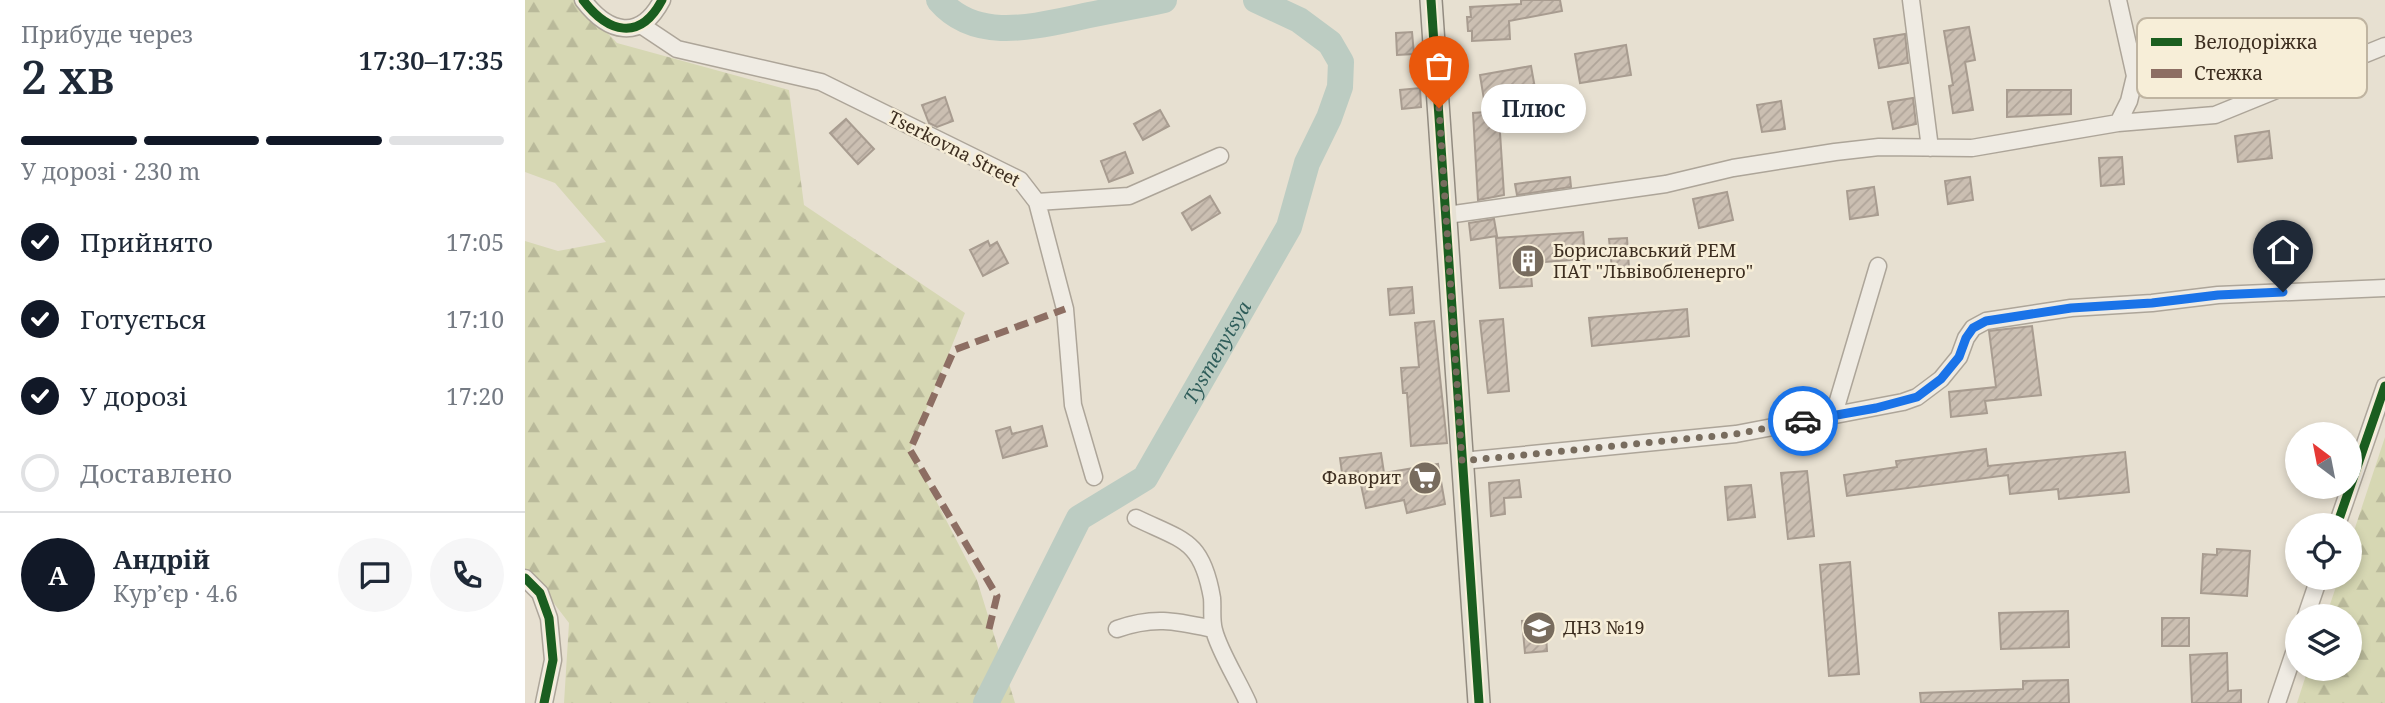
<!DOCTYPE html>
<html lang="uk">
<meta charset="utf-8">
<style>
body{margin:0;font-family:"Noto Serif",serif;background:#f6f6f7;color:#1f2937;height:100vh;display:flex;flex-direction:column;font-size:26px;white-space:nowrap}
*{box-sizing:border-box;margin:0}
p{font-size:23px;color:#747a83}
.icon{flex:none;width:38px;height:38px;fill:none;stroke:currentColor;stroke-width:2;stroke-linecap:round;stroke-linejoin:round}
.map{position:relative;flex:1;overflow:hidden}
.panel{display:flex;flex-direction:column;background:#fff;width:525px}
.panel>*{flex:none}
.needle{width:46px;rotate:328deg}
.controls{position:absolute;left:1760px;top:422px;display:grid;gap:14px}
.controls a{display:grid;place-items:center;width:77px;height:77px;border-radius:50%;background:#fff;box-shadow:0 4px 10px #0003;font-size:35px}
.pin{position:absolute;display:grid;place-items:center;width:60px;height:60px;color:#fff;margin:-72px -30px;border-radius:50% 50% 50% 0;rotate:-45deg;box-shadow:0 0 7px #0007}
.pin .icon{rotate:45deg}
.courier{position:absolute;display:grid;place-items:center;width:70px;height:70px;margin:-35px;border:5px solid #1a73e8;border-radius:50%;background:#fff;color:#222;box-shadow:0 2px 9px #0007}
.bubble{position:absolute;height:49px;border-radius:24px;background:#fff;box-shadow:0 4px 10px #0003;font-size:23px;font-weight:600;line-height:49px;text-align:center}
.head em{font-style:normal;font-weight:600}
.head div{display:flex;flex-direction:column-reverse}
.head{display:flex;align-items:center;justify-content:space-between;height:119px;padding:0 21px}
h1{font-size:46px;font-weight:600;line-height:52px}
.bar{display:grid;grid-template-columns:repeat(4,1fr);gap:10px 7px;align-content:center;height:84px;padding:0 21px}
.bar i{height:9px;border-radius:5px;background:#e0e1e3}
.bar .on{background:#111827}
.bar p{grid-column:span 4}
.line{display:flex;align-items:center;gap:18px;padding:0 21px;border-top:2px solid #e0e1e3}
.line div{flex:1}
.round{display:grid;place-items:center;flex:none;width:74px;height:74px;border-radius:37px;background:#f6f6f7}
ol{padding:0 21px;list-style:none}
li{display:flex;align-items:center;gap:21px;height:77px}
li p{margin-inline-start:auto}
li .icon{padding:7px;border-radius:50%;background:#111827;color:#fff;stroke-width:4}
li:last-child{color:#747a83}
li i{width:38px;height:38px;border:4px solid #e0e1e3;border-radius:50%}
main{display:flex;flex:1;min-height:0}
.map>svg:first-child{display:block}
.forest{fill:url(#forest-firs)}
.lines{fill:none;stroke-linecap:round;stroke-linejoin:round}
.river{stroke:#bcccc2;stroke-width:26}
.building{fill:url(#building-hatch);stroke:#a89c90;stroke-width:2}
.minor-casing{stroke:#ada599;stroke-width:19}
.major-casing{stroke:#928b80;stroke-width:24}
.minor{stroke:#efebe3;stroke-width:16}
.major{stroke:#e6e1d4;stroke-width:21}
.quiet{stroke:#8d6e63;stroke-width:7;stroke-dasharray:14 7;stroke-linecap:butt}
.cycleway-casing{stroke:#f7eed8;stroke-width:13}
.cycleway{stroke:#1b5e20;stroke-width:9}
.done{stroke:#786c5e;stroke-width:7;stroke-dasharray:0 12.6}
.route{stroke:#1a73e8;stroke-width:9}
.labels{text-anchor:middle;stroke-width:5;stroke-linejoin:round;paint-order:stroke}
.street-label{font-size:18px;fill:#3d2e20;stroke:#f7eed8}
.poi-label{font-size:18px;fill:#3d2e20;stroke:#f7eed8;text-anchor:start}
.water-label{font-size:19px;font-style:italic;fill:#2f5d5a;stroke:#f7eed8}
.key{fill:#f7eed8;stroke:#bfb4a1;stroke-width:2}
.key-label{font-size:19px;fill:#3d2e20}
</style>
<main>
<section class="panel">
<div class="head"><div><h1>2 хв</h1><p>Прибуде через</p></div><em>17:30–17:35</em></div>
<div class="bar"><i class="on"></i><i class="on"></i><i class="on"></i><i></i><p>У дорозі · 230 m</p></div>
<ol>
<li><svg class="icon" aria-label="check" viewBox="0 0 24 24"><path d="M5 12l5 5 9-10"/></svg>Прийнято<p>17:05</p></li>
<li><svg class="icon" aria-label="check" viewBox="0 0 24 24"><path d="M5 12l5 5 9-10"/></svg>Готується<p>17:10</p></li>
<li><svg class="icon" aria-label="check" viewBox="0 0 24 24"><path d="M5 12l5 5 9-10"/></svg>У дорозі<p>17:20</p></li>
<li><i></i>Доставлено</li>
</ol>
<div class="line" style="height:126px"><b class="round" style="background:#111827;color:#fff">А</b><div><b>Андрій</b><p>Кур’єр · 4.6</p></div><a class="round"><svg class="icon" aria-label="chat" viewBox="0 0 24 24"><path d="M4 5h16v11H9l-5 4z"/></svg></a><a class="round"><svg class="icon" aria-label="phone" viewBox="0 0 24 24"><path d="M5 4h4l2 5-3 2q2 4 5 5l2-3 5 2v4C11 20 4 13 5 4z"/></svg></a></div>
</section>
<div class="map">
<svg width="1860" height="703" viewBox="0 0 1860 703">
<defs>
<pattern id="forest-firs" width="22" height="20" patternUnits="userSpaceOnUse" patternTransform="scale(1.75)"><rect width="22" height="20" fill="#d6d7b3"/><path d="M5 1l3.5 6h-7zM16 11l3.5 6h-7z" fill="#b9b99a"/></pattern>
<pattern id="building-hatch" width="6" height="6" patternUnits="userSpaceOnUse" patternTransform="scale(1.75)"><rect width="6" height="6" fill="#cbbfb2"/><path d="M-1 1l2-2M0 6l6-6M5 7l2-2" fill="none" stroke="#afa499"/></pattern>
</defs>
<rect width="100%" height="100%" fill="#e7e0d1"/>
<path class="forest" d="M0 0H51L92 43 264 90 279 205 440 313 385 450 452 580 490 703H39L44 623 18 589 0 583V241L33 251 81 242 30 183 0 172Z
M1860 437V703H1772L1783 669 1825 668V616H1801L1814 578H1825V543Z"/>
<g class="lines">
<g class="river">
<path d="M414 0C450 42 507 27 555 17 583 11 611 6 639 0"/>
<path id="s1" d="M461 703 554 518 620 478 764 227 782 163 804 118 815 87 816 62 805 43 774 20 731 0"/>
</g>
</g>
<path class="building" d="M996 0H1035L1037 11 984 21 985 39 947 41V31H943L942 17H946L945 7 996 4Z
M1444 27 1450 60 1440 62 1448 110 1428 113 1424 86 1428 85 1419 31Z
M887 32 889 54 872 55 871 33Z
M1380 34 1383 63 1354 68 1349 39Z
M1101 45 1106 75 1055 83 1050 54Z
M1006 66 1011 94 973 101 979 195 953 200 948 113 961 112 955 75Z
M895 88 896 107 877 109 875 90Z
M1482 90H1546V114L1482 117Z
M420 97 428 121 412 127 404 123 397 105Z
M1388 98 1391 124 1368 129 1363 102Z
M1256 101 1260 129 1237 132 1232 105Z
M635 110 644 126 618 140 609 124Z
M321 119 349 149 333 164 305 133Z
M1744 131 1747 158 1713 162 1710 136Z
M600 152 608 173 584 182 576 161Z
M1597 157 1599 184 1576 186 1574 158Z
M1045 177 1046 187 992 195 990 184Z
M1445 177 1448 200 1423 204 1420 181Z
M1349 187 1353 215 1325 219 1322 191Z
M1202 192 1208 220 1174 228 1168 199Z
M685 196 695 213 667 230 657 213Z
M969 219 972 236 946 240 944 223Z
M1058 232 1060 259 1005 263 1007 286 975 288 971 238Z
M1102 238 1104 268 1087 269 1084 239Z
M463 241 465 246 472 242 483 263 458 276 445 250Z
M887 287 889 313 865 315 863 289Z
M1162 309 1164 336 1067 346 1064 318Z
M978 319 984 391 963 393 955 321Z
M909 321 922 443 886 446 882 393H878L876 368 894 367 890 323Z
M1507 326 1516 395 1460 401 1462 413 1426 417 1424 392 1471 387 1464 331Z
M517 426 522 446 478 458 471 431 485 427 487 434Z
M1461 449 1463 466 1600 452 1604 492 1534 499 1533 489 1485 494 1483 475 1322 496 1319 475 1372 467 1371 461Z
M856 453 859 473 913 464 920 504 882 513 879 500 841 508 833 471 817 473 815 458Z
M1282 471 1289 536 1263 539 1256 473Z
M994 480 996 497 979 498 980 514 966 516 964 483Z
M1226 485 1230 517 1203 520 1200 487Z
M1692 549 1725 551 1722 596 1676 593 1678 554 1692 555Z
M1325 562 1334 674 1304 676 1295 565Z
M1543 611 1544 647 1476 649 1474 613Z
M1637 618H1664V646H1637Z
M1020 619 1022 651 1000 653 997 621Z
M1702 653 1703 691 1716 690V703H1667L1665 655Z
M1543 680 1544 703H1396L1395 693 1498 689V681Z"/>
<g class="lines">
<defs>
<path id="minor" d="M58 0C83 33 115 42 137 0
M1386 0 1405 148
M116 25 152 49 296 82 495 180 512 202 540 309 548 405 569 477
M1593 123 1604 101 1610 76 1593 0
M512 202 604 196 695 156
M922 215 1141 184 1208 168 1310 152 1354 147 1447 148 1593 123 1690 115 1860 46
M1309 414 1353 266
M937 461 1211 434 1378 402 1392 397 1416 379 1434 357 1441 338 1448 328 1461 321 1546 308 1627 303 1693 295 1860 288
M611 518C659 541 677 540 687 598 688 608 686 620 689 630 694 651 714 682 723 703
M1812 525 1860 386
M0 578 15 593 24 618 28 660 19 703
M1781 616 1794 578
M592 629C629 616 650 621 688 629
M1752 703 1773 641"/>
<path id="major" d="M906 0 954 703"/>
</defs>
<use href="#minor" class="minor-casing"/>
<use href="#major" class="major-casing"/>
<use href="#minor" class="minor"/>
<use href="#major" class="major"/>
<path class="quiet" d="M464 629 472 596 385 450 429 350 540 309"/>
<defs>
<path id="cycleway" d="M58 0C83 33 115 42 137 0
M906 0 954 703
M1812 525 1860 386
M0 578 15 593 24 618 28 660 19 703"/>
</defs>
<use href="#cycleway" class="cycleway-casing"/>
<use href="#cycleway" class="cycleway"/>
</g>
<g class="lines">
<path class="done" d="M914 108 937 461 1211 434 1278 421"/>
<path class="route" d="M1278 421 1351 408 1392 397 1416 379 1434 357 1441 338 1448 328 1461 321 1546 308 1627 303 1693 295 1758 292"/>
</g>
<defs>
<symbol id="building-disc" viewBox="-11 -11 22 22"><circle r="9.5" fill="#786c5e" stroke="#f7eed8"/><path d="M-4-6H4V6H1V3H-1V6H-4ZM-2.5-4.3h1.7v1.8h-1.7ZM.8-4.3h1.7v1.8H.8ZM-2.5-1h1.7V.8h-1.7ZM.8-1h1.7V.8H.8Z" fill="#fff"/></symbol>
<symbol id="supermarket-disc" viewBox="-11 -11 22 22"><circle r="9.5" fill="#786c5e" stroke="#f7eed8"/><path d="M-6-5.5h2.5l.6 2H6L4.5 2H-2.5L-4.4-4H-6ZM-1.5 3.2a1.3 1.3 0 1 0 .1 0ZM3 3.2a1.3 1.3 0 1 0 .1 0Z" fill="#fff"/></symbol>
<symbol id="school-disc" viewBox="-11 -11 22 22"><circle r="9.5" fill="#786c5e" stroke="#f7eed8"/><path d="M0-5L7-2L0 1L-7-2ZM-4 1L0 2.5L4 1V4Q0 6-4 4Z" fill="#fff"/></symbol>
</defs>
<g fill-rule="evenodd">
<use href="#building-disc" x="984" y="242" width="38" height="38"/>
<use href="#supermarket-disc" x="881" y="459" width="38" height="38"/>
<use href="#school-disc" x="995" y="609" width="38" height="38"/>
</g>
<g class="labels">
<g class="street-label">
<text transform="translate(429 149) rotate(27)" y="6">Tserkovna Street</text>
</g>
<g class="poi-label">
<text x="1028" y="257">Бориславський РЕМ<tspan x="1028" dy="21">ПАТ "Львівобленерго"</tspan></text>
<text x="876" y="484" text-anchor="end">Фаворит</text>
<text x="1038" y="634">ДНЗ №19</text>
</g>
<g class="water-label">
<text dy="7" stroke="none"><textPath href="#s1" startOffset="429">Tysmenytsya</textPath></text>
</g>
</g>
<rect x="1612" y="18" width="230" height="80" rx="10" class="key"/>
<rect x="1626" y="38" width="31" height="8" fill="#1b5e20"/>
<rect x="1626" y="69" width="31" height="9" fill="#8d6e63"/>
<g class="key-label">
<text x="1669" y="49">Велодоріжка</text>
<text x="1669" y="80">Стежка</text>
</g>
</svg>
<div class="controls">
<a><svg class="needle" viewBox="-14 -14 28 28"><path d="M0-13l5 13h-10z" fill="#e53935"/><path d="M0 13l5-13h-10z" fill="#747a83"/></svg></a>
<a><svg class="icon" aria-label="locate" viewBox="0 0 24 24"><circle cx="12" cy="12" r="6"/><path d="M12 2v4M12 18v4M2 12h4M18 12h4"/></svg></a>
<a><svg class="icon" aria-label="layers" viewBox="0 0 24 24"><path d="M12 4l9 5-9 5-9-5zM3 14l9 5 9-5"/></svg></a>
</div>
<div class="pin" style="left:914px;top:108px;background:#ea580c"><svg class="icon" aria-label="bag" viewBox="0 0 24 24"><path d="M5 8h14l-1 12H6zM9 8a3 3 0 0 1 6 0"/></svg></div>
<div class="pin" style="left:1758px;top:292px;background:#1f2937"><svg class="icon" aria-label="home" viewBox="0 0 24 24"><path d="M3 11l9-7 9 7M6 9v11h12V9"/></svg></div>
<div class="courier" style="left:1278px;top:421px"><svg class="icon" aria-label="car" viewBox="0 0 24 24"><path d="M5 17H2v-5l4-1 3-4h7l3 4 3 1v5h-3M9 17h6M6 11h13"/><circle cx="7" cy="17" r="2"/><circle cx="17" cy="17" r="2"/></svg></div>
<div class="bubble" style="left:956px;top:84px;width:105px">Плюс</div>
</div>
</main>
